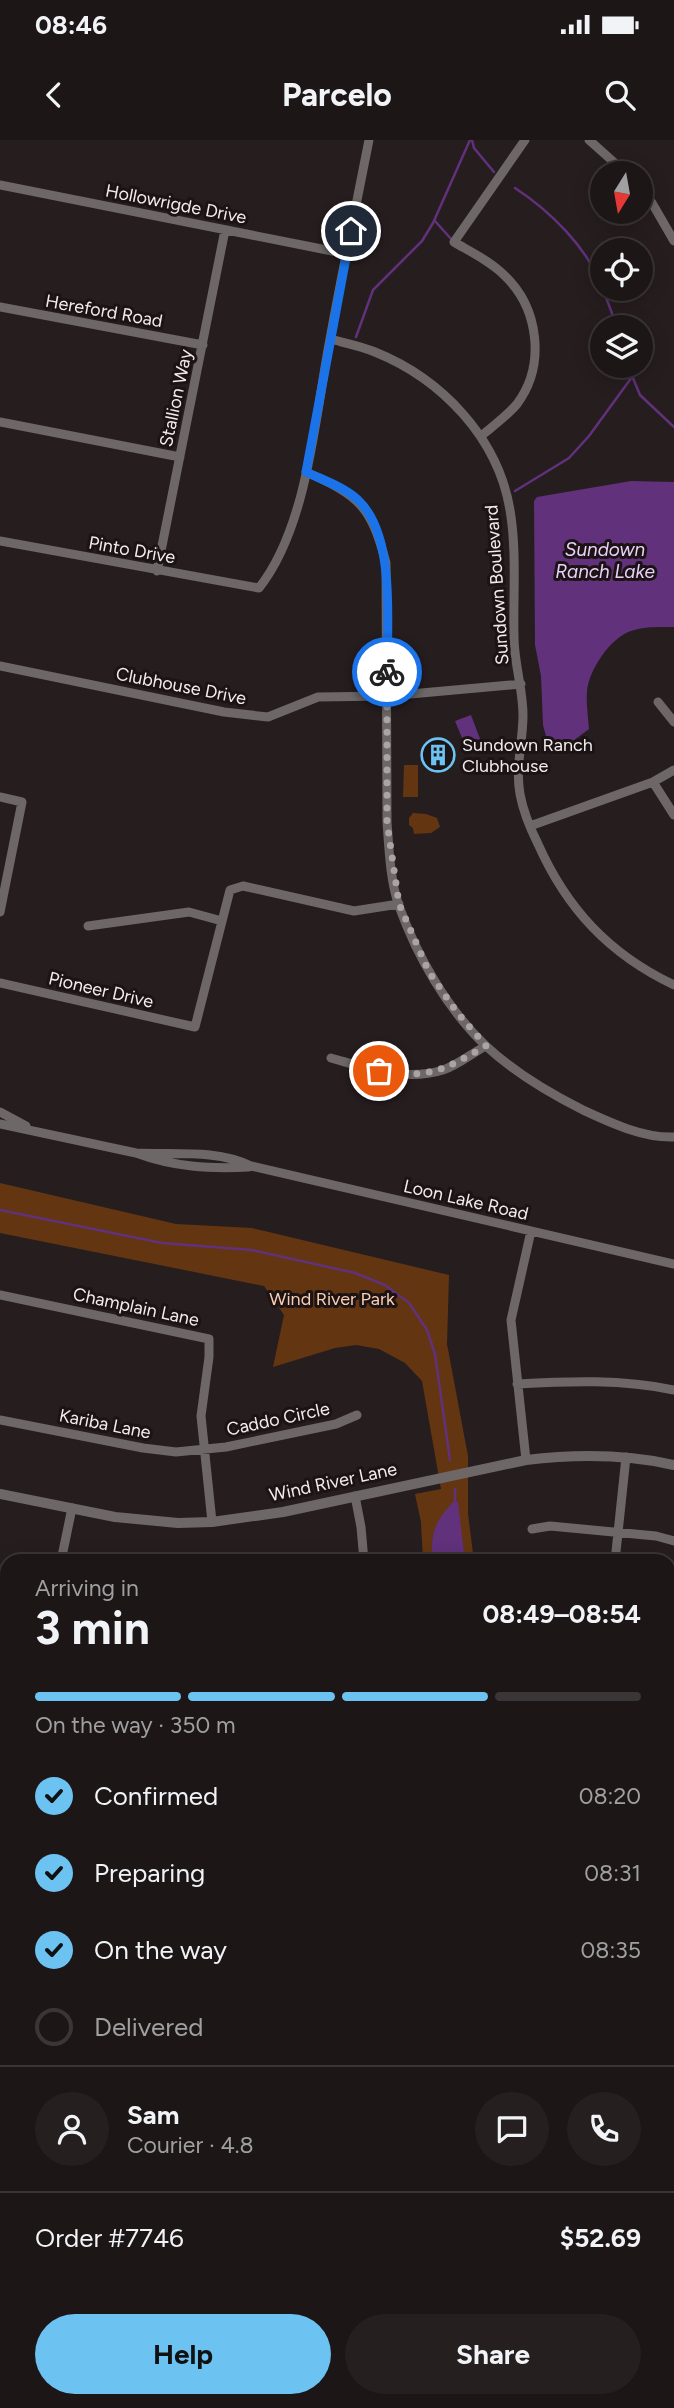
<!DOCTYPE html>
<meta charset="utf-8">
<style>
body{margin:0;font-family:Figtree,sans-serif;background:#251f20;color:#f1f3f6;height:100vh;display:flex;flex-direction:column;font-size:26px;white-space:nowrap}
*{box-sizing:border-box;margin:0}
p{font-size:23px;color:#a09fa1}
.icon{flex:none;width:38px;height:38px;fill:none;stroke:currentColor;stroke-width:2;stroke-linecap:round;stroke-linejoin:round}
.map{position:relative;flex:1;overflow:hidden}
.sheet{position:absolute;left:0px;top:1414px;width:676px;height:854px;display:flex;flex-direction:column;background:#1c1617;border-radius:21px 21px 0 0;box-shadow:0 4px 18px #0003,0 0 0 2px #3a3536}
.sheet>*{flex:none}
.needle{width:46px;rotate:191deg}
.controls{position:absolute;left:590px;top:21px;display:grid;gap:14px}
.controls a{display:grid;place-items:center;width:63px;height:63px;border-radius:50%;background:#1c1617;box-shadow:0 4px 18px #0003,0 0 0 2px #3a3536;font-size:35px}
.pin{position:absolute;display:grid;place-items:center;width:60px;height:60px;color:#fff;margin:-30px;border:4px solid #fff;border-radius:50%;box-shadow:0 2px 7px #0007}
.courier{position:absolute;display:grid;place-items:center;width:70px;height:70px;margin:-35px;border:5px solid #1a73e8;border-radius:50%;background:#fff;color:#222;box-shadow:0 2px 9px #0007}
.head em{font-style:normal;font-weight:700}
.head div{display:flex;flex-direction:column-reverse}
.head{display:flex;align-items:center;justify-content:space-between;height:119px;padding:0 35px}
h1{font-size:46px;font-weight:700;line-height:52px}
.bar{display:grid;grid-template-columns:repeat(4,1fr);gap:10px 7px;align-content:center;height:84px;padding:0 35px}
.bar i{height:9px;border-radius:5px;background:#3a3536}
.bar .on{background:#6cc3f2}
.bar p{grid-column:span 4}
.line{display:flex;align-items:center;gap:18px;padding:0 35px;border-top:2px solid #3a3536}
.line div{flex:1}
.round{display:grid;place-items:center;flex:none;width:74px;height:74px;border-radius:37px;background:#251f20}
ol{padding:0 35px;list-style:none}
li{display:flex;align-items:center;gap:21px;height:77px}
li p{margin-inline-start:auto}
li .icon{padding:7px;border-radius:50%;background:#6cc3f2;color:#111;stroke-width:4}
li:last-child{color:#a09fa1}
li i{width:38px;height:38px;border:4px solid #3a3536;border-radius:50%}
.cta{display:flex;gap:14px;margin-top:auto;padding:14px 35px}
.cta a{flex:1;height:80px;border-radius:42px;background:#6cc3f2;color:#111;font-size:28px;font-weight:700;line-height:80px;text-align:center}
.cta a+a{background:#251f20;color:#f1f3f6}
.status{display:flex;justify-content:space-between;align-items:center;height:49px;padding:0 35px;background:#1c1617;direction:ltr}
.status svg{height:19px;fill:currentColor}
header{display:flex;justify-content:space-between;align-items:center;height:91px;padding:0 35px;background:#1c1617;font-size:32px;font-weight:700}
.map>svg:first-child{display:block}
.green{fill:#633611}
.water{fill:#61317b}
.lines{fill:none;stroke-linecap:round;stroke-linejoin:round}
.stream{stroke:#61317b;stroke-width:2.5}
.minor{stroke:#6d6867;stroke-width:9}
.tertiary{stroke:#6d6867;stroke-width:10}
.secondary{stroke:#9a9290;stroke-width:12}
.done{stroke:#aba4a5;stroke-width:7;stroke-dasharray:0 12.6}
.route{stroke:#1a73e8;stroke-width:9}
.labels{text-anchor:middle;stroke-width:6;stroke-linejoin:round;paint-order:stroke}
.street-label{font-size:18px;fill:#f2eced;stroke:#1c1315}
.poi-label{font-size:18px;fill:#f2eced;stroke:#1c1315;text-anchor:start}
.park-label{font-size:18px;fill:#faceb1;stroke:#1c1315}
.water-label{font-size:19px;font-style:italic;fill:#ead0fa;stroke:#1c1315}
</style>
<div class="status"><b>08:46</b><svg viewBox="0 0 49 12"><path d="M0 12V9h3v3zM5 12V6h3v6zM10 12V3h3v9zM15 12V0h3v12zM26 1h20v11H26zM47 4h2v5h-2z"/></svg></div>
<header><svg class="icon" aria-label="back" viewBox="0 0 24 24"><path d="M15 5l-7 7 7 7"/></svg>Parcelo<svg class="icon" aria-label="search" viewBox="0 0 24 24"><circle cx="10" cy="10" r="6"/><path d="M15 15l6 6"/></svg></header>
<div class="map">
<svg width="674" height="2268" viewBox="0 0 674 2268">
<rect width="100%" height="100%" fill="#261d1f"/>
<path class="green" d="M404 625H418V657H403Z
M413 673 426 674 437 678 440 687 431 693 414 694 413 688 409 685V678Z
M0 1043 176 1084 252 1088 449 1135 447 1204 468 1316V1374L474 1421H423L421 1382 415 1354 441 1349 422 1241 405 1223 379 1209 356 1205 335 1208 273 1227 284 1175 264 1146 0 1093Z
M0 2139 7 2140V2261H62L60 2268H0Z
M390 2261H455L457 2268H392Z"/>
<path class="water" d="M631 341 674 342V487C660 487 644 486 631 491 610 498 589 530 587 551 586 563 588 576 589 589L573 601 547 600 543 585 541 536 535 505 534 361 537 357Z
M471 575 482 604 467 610 455 581Z
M453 1362H458L465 1421H432C431 1392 434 1383 453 1362Z"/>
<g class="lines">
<path class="stream" d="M472 0 474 8 494 32
M515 48C550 71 587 107 602 147
M435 81 452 100
M603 149 617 187
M356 197 373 150 422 101 433 83 470 0
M628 226 640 255 674 287
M515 351 569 318 589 296 632 237
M0 1070 162 1103 252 1110 355 1133 385 1145 409 1163 427 1190 435 1214 450 1320
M455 1349V1361"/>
<path class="minor" d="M589 0 626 33
M0 45 347 114
M640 49 652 63 674 101
M0 167 203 205
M330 199C345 203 361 206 375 212 442 239 498 298 510 370 517 412 513 454 514 497 514 523 523 549 523 575 523 602 515 627 520 654 523 671 530 688 538 704 567 769 609 814 674 845
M0 282 180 317
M481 296C493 286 507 276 517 264 546 225 539 168 504 135 490 121 471 112 454 102L525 0
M306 332C360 356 371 366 386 423L387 682C389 709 390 740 399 766 417 816 447 869 486 906 514 932 549 953 583 970 611 983 643 998 674 997
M0 401 259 448C308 386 315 276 330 199 342 133 356 66 369 0
M157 431 225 90
M0 526 224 572 268 577 318 557 388 556 521 544
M658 562 674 582
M653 642 674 675
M0 657 22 662 0 772
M530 686 653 642 674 630
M88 786 189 772 222 781
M0 843 195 887 230 750 243 746 354 771 399 764
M331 918C367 928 405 942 443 930 458 925 472 913 486 906
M0 972 26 986
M0 984 136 1013C174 1027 209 1029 249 1027
M136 1013C174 1015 216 1009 251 1026L674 1124
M0 1155 209 1199V1217L201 1276 212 1382
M517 1244C569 1241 622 1239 674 1250
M0 1280 143 1308 176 1312 226 1307 336 1284 357 1275
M526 1320 511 1180 531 1091
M355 1356 361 1387 364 1421
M532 1389 550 1386 656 1396 674 1401
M61 1421 72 1368
M615 1421 626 1317
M0 1452 7 1448
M668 1531H674
M0 1630 7 1634
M668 1672 674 1680
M0 1761 7 1763
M0 1885 7 1886
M0 2071 7 2073
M668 2094 674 2092
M668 2243 674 2241
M599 2268 616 2261"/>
<path class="tertiary" d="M0 1354 115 1377 178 1383 212 1382 283 1372 526 1320C576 1314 625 1314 674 1325
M475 2261 477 2268"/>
<path class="secondary" d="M668 1782 674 1776
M668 1807 674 1800
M239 2268 245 2261
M259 2268 265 2261"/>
</g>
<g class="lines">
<path class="done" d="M379 931C430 939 443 930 486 906L456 871 429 832 399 764 387 682V532"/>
<path class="route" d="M351 91 306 332C323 340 344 347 358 360 396 396 387 483 387 532"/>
</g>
<defs>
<symbol id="building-ring" viewBox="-11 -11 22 22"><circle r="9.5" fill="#1c1315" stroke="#6cc3f2" stroke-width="1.5"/><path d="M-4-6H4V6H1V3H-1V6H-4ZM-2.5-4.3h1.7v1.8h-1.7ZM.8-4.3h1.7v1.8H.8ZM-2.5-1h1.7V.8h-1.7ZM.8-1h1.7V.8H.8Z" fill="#6cc3f2"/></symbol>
</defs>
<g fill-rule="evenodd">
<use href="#building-ring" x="419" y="596" width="38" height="38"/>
</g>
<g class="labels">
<g class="street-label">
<text transform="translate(176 64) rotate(11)" y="6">Hollowrigde Drive</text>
<text transform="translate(104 171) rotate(10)" y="6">Hereford Road</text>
<text transform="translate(176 258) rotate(-78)" y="6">Stallion Way</text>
<text transform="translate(132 410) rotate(10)" y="6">Pinto Drive</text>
<text transform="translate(497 445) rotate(-94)" y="6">Sundown Boulevard</text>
<text transform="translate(181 546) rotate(11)" y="6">Clubhouse Drive</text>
<text transform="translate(101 850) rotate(13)" y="6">Pioneer Drive</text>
<text transform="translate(466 1060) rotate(13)" y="6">Loon Lake Road</text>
<text transform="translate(136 1167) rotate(12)" y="6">Champlain Lane</text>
<text transform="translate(278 1279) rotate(-12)" y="6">Caddo Circle</text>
<text transform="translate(105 1284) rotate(11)" y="6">Kariba Lane</text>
<text transform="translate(333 1342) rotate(-12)" y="6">Wind River Lane</text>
</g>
<g class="poi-label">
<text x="462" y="611">Sundown Ranch<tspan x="462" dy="21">Clubhouse</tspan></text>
</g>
<g class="park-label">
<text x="332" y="1165">Wind River Park</text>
</g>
<g class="water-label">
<text x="605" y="416">Sundown<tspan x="605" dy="22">Ranch Lake</tspan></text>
</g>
</g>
</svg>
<div class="controls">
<a><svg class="needle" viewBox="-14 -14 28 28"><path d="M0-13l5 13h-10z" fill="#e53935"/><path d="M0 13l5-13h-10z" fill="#a09fa1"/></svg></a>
<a><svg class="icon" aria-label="locate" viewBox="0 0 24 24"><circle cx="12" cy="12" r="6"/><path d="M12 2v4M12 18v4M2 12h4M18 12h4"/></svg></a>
<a><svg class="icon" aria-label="layers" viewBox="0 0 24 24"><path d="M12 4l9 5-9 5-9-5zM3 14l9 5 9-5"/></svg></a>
</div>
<div class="pin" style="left:379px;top:931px;background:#ea580c"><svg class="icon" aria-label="bag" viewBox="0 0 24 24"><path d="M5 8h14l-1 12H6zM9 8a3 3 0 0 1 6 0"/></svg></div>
<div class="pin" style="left:351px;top:91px;background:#1f2937"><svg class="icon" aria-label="home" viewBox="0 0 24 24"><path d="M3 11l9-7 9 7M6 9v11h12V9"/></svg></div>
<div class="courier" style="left:387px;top:532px"><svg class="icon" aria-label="bike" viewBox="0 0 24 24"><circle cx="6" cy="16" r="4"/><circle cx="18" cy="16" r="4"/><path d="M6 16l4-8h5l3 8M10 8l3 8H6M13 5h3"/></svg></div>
<section class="sheet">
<div class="head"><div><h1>3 min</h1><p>Arriving in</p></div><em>08:49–08:54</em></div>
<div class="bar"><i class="on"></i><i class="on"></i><i class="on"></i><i></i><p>On the way · 350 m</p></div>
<ol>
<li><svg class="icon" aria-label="check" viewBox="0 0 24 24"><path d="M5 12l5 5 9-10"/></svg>Confirmed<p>08:20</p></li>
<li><svg class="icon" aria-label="check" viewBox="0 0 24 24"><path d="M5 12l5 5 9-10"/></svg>Preparing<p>08:31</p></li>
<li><svg class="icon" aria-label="check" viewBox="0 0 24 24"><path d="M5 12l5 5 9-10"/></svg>On the way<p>08:35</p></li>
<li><i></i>Delivered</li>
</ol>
<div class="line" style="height:126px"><a class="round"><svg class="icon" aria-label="person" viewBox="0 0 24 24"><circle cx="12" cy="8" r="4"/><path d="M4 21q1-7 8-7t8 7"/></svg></a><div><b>Sam</b><p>Courier · 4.8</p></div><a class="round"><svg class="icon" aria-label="chat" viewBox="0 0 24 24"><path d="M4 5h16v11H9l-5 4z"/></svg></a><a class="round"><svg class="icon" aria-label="phone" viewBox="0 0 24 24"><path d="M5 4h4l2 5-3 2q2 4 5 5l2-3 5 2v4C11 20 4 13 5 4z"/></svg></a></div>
<div class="line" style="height:91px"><div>Order #7746</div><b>$52.69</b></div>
<div class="cta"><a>Help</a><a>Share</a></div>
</section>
</div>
